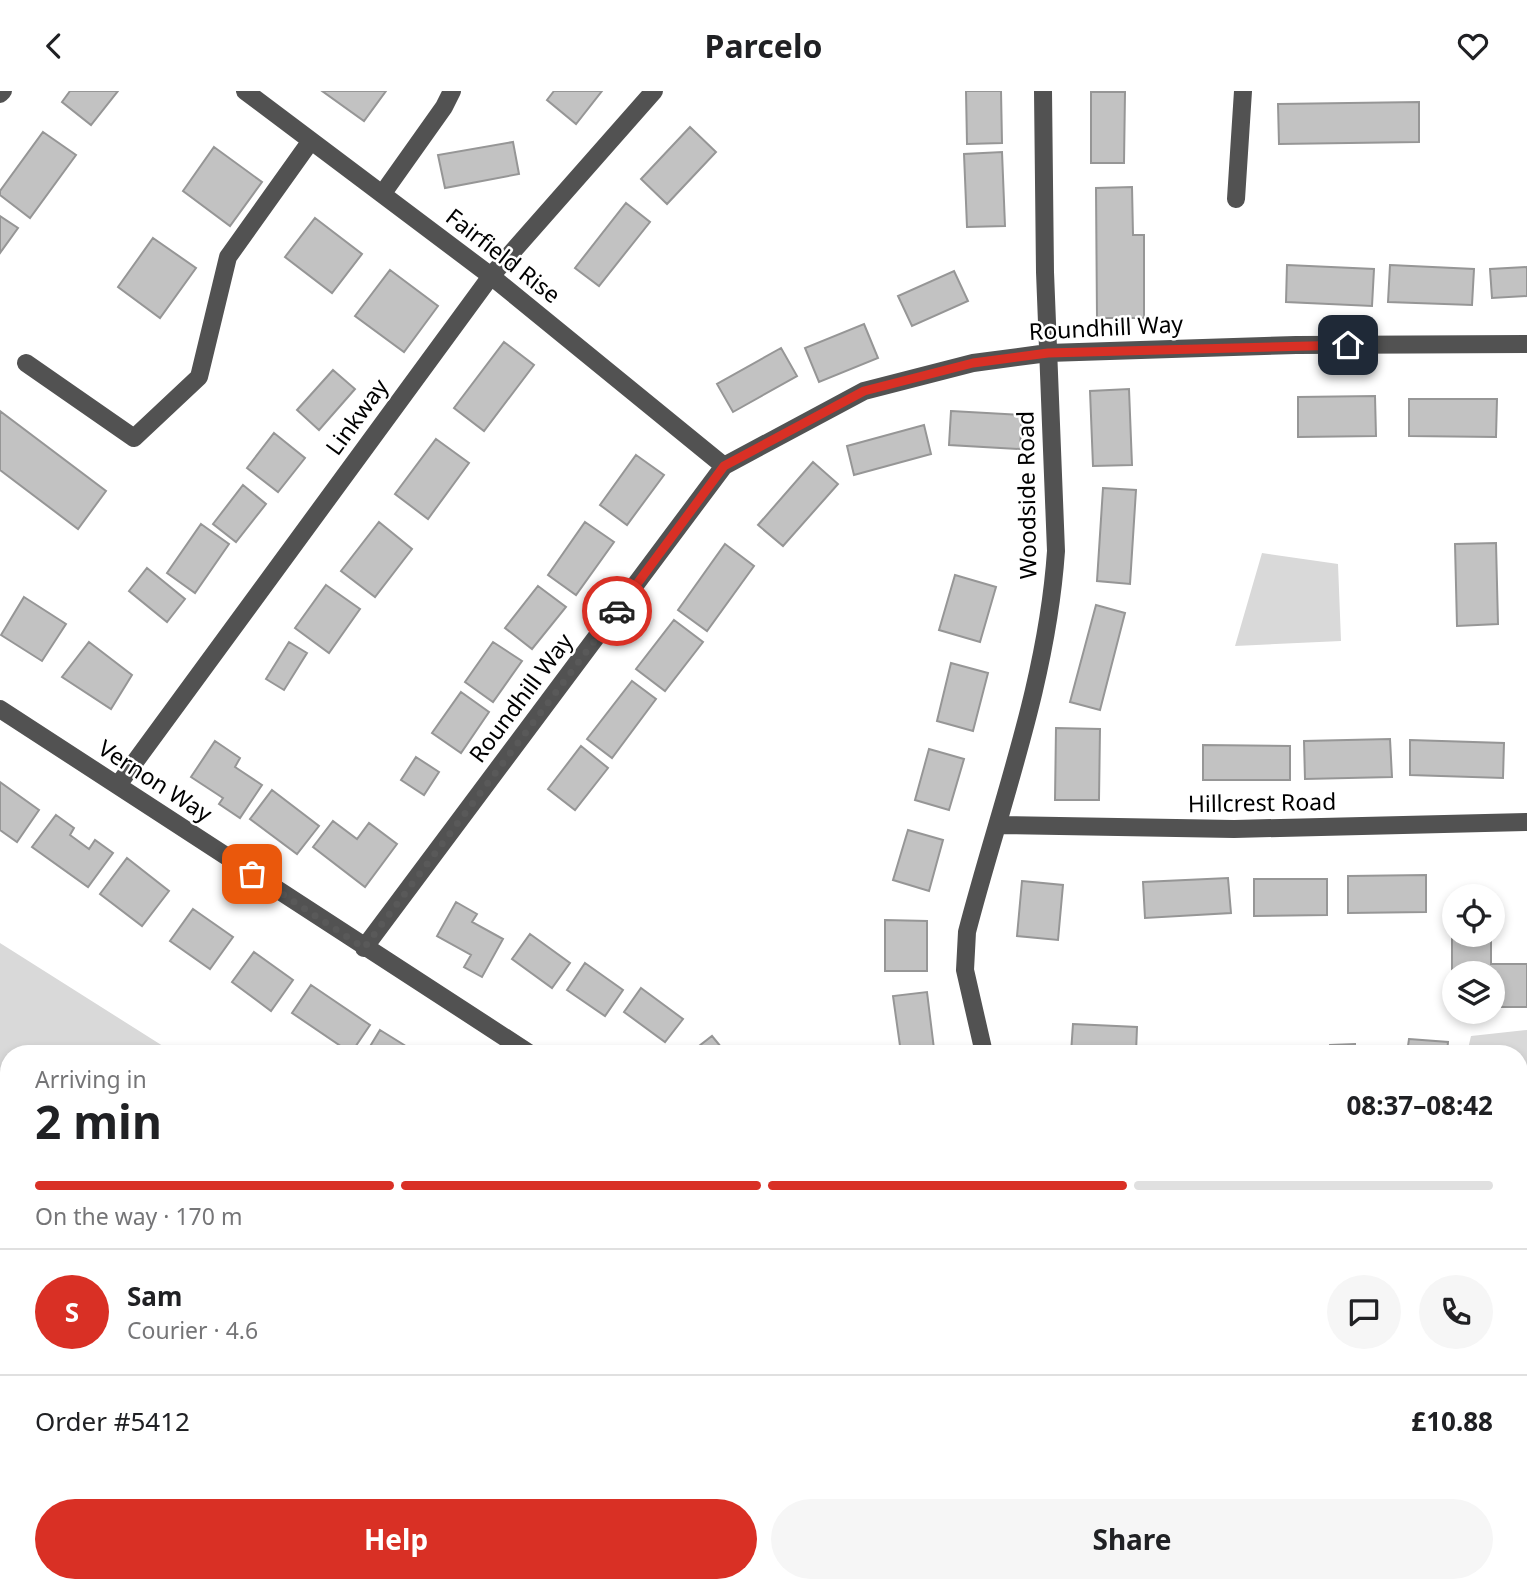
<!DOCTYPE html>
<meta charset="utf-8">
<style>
body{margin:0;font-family:"Noto Sans",sans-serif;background:#f6f6f6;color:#202124;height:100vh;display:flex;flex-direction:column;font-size:26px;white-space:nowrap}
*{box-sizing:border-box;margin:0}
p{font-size:23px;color:#757577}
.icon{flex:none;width:38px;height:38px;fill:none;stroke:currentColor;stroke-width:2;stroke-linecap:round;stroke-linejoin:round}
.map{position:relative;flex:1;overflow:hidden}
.sheet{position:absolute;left:0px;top:954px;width:1528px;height:548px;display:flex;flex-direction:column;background:#fff;border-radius:28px 28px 0 0;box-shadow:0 4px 10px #0003}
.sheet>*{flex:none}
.controls{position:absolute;left:1442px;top:793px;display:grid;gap:14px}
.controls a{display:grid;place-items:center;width:63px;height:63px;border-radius:50%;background:#fff;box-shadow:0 4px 10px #0003;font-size:35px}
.pin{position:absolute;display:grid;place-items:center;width:60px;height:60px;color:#fff;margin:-30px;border-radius:14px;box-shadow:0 4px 10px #0006}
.courier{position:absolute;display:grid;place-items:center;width:70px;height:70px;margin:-35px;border:5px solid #d93025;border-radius:50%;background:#fff;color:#222;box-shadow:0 2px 9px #0007}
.head em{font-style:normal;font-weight:700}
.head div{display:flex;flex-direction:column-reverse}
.head{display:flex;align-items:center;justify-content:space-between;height:119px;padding:0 35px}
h1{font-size:46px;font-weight:700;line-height:52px}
.bar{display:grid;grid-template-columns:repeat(4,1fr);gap:10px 7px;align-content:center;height:84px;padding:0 35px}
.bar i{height:9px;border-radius:5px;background:#e0e0e0}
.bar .active{background:#d93025}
.bar p{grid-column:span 4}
.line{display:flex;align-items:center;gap:18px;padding:0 35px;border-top:2px solid #e0e0e0}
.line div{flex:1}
.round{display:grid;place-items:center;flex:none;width:74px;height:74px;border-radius:37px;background:#f6f6f6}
.button{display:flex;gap:14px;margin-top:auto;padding:14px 35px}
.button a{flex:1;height:80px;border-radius:42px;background:#d93025;color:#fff;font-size:28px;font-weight:700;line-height:80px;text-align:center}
.button a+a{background:#f6f6f6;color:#202124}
header{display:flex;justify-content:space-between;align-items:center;height:91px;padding:0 35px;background:#fff;font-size:32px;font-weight:700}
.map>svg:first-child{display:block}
.green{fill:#d9d9d9}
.building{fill:#c2c2c2;stroke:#969696;stroke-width:2}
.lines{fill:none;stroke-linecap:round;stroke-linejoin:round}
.minor{stroke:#525252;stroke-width:18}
.done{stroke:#595959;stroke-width:7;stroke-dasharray:0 12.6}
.route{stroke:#d93025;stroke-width:9}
.labels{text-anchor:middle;stroke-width:5;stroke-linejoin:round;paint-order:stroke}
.street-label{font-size:23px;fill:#000;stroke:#fff}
</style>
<header><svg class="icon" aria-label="back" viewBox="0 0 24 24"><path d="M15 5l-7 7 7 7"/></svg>Parcelo<svg class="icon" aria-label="heart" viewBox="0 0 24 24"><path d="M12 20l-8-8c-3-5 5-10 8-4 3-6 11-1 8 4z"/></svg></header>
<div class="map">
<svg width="1527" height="1500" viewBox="0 0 1527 1500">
<rect width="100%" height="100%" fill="#fff"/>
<path class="green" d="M1262 462 1338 473 1341 550 1235 555Z
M0 852 174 962H9V1432L0 1426Z
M1527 939V1093L1519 1102V962H1467L1471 945Z
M92 1493H585L578 1500H102Z"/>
<path class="building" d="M70 0H118L91 34 62 11Z
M322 0H386L364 30Z
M554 0H602L576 33 547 9Z
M966 0H1001L1002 52 967 53Z
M1091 1H1125L1124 72H1091Z
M1419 11V51L1279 53 1278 13Z
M690 36 716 61 667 113 641 88Z
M43 41 76 64 30 127 0 104V100Z
M513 51 519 83 445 97 438 64Z
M214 56 262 91 230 135 183 100Z
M1002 61 1005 135 967 136 964 63Z
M1132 96 1133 144H1144V227H1097L1096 97Z
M626 112 650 131 599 195 575 177Z
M0 125 18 137 0 162Z
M315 127 362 163 332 202 285 166Z
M153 147 196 177 160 227 118 196Z
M1287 174 1374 178 1372 215 1286 211Z
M1390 174 1474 178 1472 214 1388 211Z
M1527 176V205L1492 207 1490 178Z
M390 179 438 215 404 261 355 225Z
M954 180 968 210 912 235 898 205Z
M864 233 878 267 819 291 805 257Z
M504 251 534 274 484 340 454 317Z
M781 257 797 285 733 321 717 293Z
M333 279 355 298 319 339 297 319Z
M1129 298 1132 374 1093 375 1090 300Z
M1375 305 1376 345 1298 346V306Z
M1409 308H1497L1496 346 1409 345Z
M0 320 106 400 78 438 0 379Z
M951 320 1022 324 1020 358 949 354Z
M924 334 931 363 854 384 847 355Z
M274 342 305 367 278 401 247 377Z
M436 348 469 372 428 428 395 403Z
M636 364 664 384 627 434 600 414Z
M813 371 838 393 783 455 758 434Z
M243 394 266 413 236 451 213 433Z
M1103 397 1136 399 1130 493 1097 490Z
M379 431 412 458 375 506 341 480Z
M585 431 614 451 576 504 548 484Z
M201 433 229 453 195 502 167 482Z
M1496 452 1498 533 1457 535 1455 453Z
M725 453 754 475 707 540 678 519Z
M147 477 185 508 167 531 129 500Z
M955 484 996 496 980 551 939 539Z
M326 494 360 518 329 562 295 537Z
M538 495 566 516 532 558 505 537Z
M24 506 66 533 42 570 1 544Z
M1096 514 1125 522 1100 619 1070 611Z
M674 529 703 551 665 600 636 578Z
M89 551 132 584 111 618 62 586Z
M289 551 307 562 284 599 266 588Z
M493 551 522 570 493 611 465 591Z
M951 572 988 582 973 640 937 630Z
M632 590 656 608 612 667 587 648Z
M461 601 489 621 461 662 432 642Z
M1056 637 1100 638 1099 709H1055Z
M1390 648 1392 686 1305 688 1304 650Z
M1410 649 1504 652 1503 687 1410 684Z
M215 650 240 667 235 676 262 694 240 727 219 713 223 707 191 686Z
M1203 654 1290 655V689H1203Z
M581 655 608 677 575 719 548 698Z
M929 658 964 668 949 719 915 709Z
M416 666 439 681 424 704 401 689Z
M0 691 39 719 17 751 0 739Z
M272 699 319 735 297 763 250 728Z
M56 724 74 737 70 744 89 758 95 749 113 762 88 796 32 756Z
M333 730 357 748 369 732 397 753 365 796 313 756Z
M908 739 943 749 929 800 893 789Z
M127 767 169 800 142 835 100 803Z
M1426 784V821L1348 822V785Z
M1228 787 1231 822 1145 827 1143 791Z
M1254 788H1327V824L1254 825Z
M1022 790 1063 794 1058 849 1017 845Z
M456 811 477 823 472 831 503 848 482 886 464 876 471 864 437 845Z
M193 818 233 846 210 878 170 850Z
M885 829 927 830V880H885Z
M530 843 570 872 552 897 512 868Z
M1452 844H1491V873H1527V916H1493V882H1454L1452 893Z
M254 861 293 889 271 920 232 891Z
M585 872 623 899 605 925 567 899Z
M311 894 370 934 351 962 292 922Z
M641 897 683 928 665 951 624 921Z
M927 901 934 958 901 962 893 905Z
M1073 933 1137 936 1136 962H1071Z
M380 939 417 962H366Z
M712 945 726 962H690Z
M1409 948 1448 951 1447 962H1407Z
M1355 953V962H1329L1330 954Z
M1527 1451V1494L1519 1479V1456Z
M733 1493H777L770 1500H741Z
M1105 1493H1140L1136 1500H1119Z
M1166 1493H1193L1192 1500H1163Z
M1451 1493H1497L1501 1500H1438Z"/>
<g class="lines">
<path class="minor" d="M245 0 491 185 724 375
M0 3 3 0
M383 102 444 16 452 0
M1236 108 1243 0
M26 272 134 347 199 286 228 166 310 51
M0 618 529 962
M118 694 491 185 654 0
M999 734 1234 738 1527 731
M364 857 724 375 864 300 973 272 1048 262 1296 254 1527 253
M984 962 965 879 967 841C1000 714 1047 592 1056 460L1045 181 1043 0
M1519 1393 1527 1388
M849 1500 856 1493"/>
</g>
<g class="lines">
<path class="done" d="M252 783 364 857 617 520"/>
<path class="route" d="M617 520 724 375 864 300 973 272 1048 262 1348 254"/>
</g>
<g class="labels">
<g class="street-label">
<text transform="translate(503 165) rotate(38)" y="8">Fairfield Rise</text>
<text transform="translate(1106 237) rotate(-3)" y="8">Roundhill Way</text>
<text transform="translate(357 326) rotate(-54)" y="8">Linkway</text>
<text transform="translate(1027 404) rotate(-91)" y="8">Woodside Road</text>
<text transform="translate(521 607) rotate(-53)" y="8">Roundhill Way</text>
<text transform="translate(155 690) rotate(33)" y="8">Vernon Way</text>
<text transform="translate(1262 712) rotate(-1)" y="8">Hillcrest Road</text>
</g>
</g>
</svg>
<div class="controls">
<a><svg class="icon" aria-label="locate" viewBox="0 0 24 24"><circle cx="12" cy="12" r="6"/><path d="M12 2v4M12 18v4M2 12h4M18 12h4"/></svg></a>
<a><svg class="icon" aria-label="layers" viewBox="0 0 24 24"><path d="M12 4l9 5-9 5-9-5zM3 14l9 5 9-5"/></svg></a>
</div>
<div class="pin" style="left:252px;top:783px;background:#ea580c"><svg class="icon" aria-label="bag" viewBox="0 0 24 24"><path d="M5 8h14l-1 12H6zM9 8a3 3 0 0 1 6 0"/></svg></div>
<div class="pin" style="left:1348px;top:254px;background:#1f2937"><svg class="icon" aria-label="home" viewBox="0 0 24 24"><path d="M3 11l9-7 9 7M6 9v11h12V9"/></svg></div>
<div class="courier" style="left:617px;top:520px"><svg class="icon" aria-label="car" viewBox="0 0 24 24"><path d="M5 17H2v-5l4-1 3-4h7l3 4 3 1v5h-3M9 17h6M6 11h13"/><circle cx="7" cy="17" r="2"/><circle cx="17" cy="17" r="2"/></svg></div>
<section class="sheet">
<div class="head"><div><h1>2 min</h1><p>Arriving in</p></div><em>08:37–08:42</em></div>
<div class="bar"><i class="active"></i><i class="active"></i><i class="active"></i><i></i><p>On the way · 170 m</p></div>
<div class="line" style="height:126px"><b class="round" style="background:#d93025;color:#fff">S</b><div><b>Sam</b><p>Courier · 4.6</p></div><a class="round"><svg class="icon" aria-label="chat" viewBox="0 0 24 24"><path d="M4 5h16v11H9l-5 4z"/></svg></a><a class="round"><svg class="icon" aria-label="phone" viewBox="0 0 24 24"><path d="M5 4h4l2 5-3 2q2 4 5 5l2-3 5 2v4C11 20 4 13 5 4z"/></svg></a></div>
<div class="line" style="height:91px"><div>Order #5412</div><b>£10.88</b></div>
<div class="button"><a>Help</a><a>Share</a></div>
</section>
</div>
